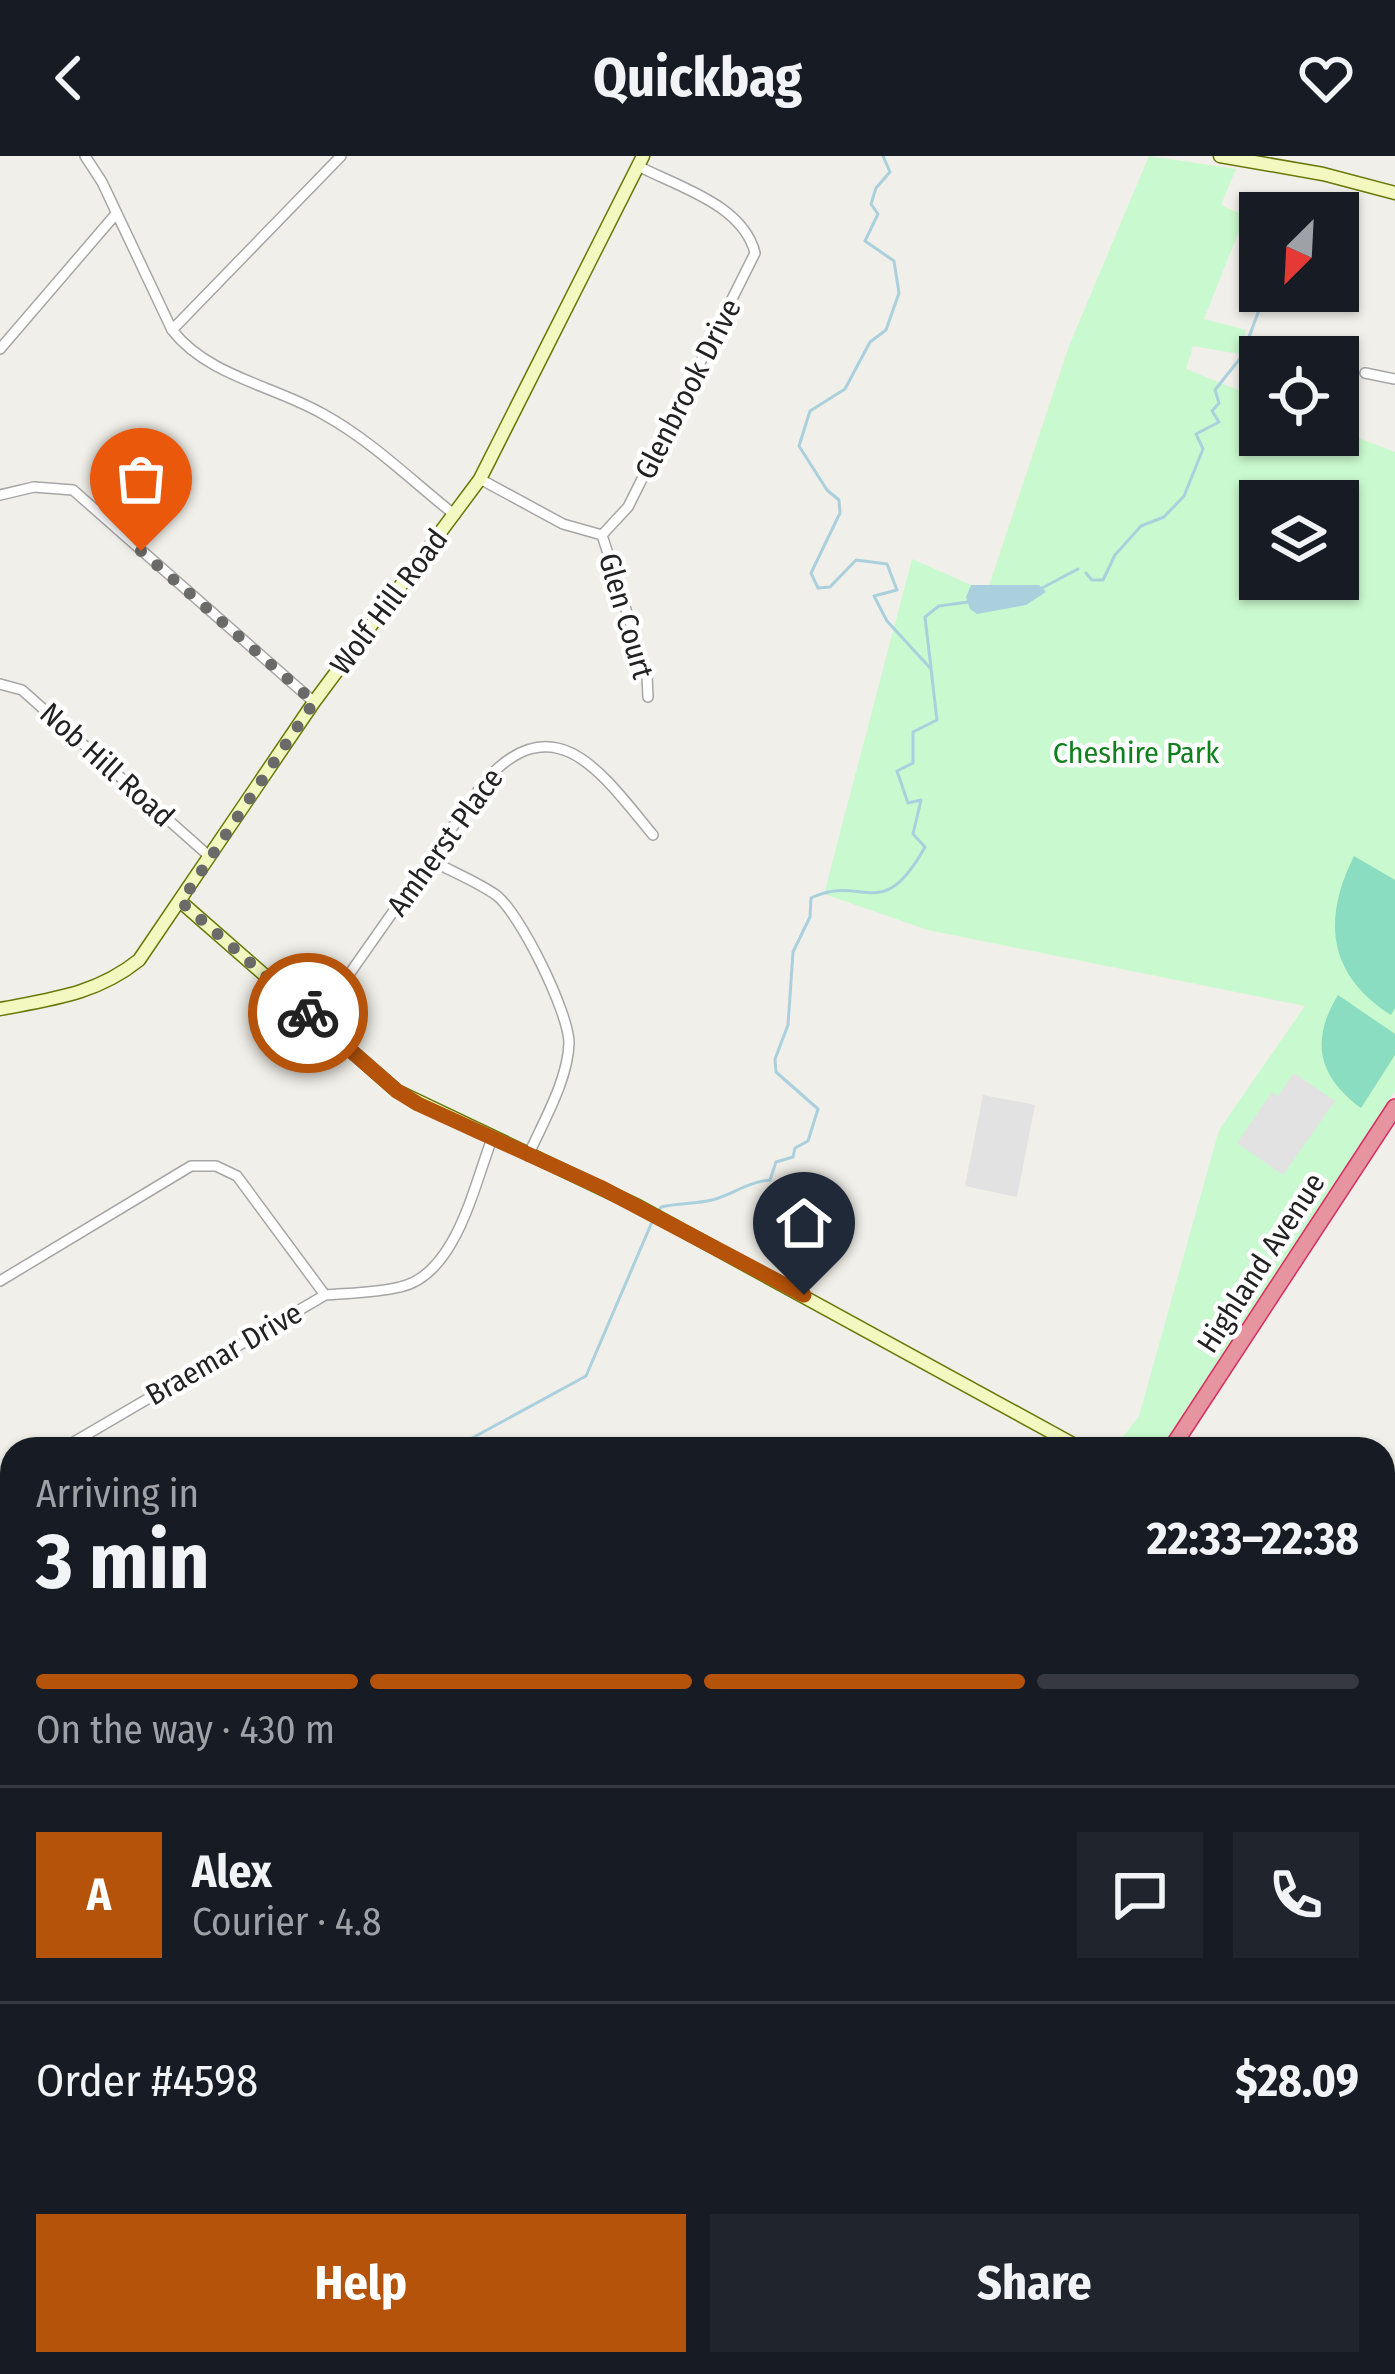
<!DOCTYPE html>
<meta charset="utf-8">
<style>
body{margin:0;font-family:"Fira Sans Condensed",sans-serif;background:#20242c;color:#f1f3f6;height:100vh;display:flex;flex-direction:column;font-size:45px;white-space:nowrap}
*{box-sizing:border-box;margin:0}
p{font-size:39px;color:#9ea1a6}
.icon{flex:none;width:66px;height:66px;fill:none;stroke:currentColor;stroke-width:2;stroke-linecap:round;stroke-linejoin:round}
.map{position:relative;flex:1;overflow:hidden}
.side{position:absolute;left:0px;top:1281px;width:1395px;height:939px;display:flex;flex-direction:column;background:#171b24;border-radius:36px 36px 0 0;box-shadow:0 3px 9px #0004}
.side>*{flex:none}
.needle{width:78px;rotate:204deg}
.tools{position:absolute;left:1239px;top:36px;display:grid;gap:24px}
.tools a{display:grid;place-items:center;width:120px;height:120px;border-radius:0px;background:#171b24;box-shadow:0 3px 9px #0004;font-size:60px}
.pin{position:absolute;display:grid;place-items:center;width:102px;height:102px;color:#fff;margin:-123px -51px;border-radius:50% 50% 50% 0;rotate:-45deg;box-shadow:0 0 12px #0007}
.pin .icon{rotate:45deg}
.courier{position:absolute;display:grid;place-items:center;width:120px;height:120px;margin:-60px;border:9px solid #b45309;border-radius:50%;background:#fff;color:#222;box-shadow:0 3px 15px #0007}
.head em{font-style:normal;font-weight:700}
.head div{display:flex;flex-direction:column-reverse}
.head{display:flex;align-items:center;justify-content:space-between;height:204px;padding:0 36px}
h1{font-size:78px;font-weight:700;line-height:90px}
.bar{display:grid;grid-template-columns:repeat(4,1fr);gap:18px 12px;align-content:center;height:144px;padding:0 36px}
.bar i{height:15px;border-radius:9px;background:#363941}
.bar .active{background:#b45309}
.bar p{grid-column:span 4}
.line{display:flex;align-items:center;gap:30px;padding:0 36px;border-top:3px solid #363941}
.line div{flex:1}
.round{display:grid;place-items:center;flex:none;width:126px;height:126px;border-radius:0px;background:#20242c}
.cta{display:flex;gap:24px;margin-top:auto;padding:24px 36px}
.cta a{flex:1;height:138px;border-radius:0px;background:#b45309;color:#fff;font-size:48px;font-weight:700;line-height:138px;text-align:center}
.cta a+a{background:#20242c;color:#f1f3f6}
header{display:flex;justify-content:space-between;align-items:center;height:156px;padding:0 36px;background:#171b24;font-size:54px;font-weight:700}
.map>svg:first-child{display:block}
.industrial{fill:#eadbe7}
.park{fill:#c9f9ce;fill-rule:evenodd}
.pitch{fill:#8addc0}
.parking{fill:#e2e2e2}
.water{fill:#abd0dd}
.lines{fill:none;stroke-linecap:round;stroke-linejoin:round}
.stream{stroke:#abd0dd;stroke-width:3}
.street-casing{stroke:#a6a6a6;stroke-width:12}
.secondary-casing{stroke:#697908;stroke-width:15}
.highway-casing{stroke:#d72e62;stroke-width:18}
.street{stroke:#fff;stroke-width:9}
.secondary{stroke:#f3f8c0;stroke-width:12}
.highway{stroke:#e594a0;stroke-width:15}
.done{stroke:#6a6a68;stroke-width:12;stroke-dasharray:0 21.6}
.route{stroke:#b45309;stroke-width:15}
.labels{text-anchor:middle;stroke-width:9;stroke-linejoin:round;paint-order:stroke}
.street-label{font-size:30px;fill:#222;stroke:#fff}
.park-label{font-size:30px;fill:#0f801d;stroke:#fff}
</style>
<header><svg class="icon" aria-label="back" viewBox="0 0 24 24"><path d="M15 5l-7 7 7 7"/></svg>Quickbag<svg class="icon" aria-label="heart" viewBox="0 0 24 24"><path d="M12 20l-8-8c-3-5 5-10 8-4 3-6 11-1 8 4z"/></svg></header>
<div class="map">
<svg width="1395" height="2218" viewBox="0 0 1395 2218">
<rect width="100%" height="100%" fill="#f1efe9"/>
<path class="industrial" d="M585 2208H1294L1300 2218H578Z"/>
<path class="park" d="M1149 0 1236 13 1221 49 1245 60 1204 163 1246 174 1239 198 1193 190 1186 213 1260 243V279H1338V274L1395 296V935L1161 1293H1114L1139 1260 1219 974 1305 850 928 774 824 738 912 403 987 436 1069 190ZM1260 345H1338V423H1260Z"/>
<path class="pitch" d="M1354 700 1395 724V852L1391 859C1328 819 1322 764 1354 700Z
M1338 839 1395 878V899L1361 952C1318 920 1310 885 1338 839Z"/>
<path class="parking" d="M1294 917 1335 945 1283 1019 1237 987 1272 936 1278 940Z
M983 939 1035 949 1017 1041 965 1030Z"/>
<path class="water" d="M971 429H1039L1046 436 1026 449 977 458 970 453 966 441Z"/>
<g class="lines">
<path class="stream" d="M1086 417 1092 424H1103L1115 399 1141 370 1164 361 1184 340 1203 293 1196 278 1219 266 1212 255 1219 247 1215 234 1242 200 1266 135
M1042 432 1078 413
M931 512 925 461 939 450 968 446
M657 1058 661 1051C678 1047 695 1048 712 1044 732 1039 747 1026 770 1024L776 1006 793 1001 795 992 808 985 818 953 776 916 775 903 788 869 793 796 810 761 811 742C864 717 881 770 925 691L913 678 921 644 908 647 897 615 913 607V576L937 564 931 513 887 465 874 440 897 434 887 408 856 404 830 431 818 432 811 417 840 357 839 344 827 334 799 290 810 255 845 233 870 186 886 174 899 137 894 105 865 85 878 58 871 48 876 32 890 16 883 0
M452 1293 586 1220 652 1066
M0 1462 12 1444"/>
<defs>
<path id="street" d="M85 0 102 26 172 174C209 221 273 229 323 258 372 285 412 325 455 359
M172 174 341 0
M0 193 115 59
M1365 217 1395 223
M480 323 563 368 602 379
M0 339 34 331 73 334 314 546
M602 379 628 351 755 97C743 49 679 31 638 10
M602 379 647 519 648 541
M0 528 22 534 209 700
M431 704C452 716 476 725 496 739 520 757 569 857 569 887 568 924 543 966 528 1000
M317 864 485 625C556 546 604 620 653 679
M0 1125 191 1010H216L237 1020 325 1139 62 1293
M325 1139C349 1137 376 1137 400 1131 456 1119 474 1029 492 983
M0 1329 12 1322
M737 2208 751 2218
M1306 2208 1312 2218"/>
<path id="secondary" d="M1220 0 1323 18 1395 37
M181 746 397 935 638 1050 1082 1293
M0 853C52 843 97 838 139 804L314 546 480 323 643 0"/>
<path id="highway" d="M1171 1293 1395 951
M570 2218 576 2208"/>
</defs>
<use href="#street" class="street-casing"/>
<use href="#secondary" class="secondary-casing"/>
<use href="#highway" class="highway-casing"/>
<use href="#street" class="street"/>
<use href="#secondary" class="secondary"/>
<use href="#highway" class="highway"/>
</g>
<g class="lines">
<path class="done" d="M141 395 314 546 181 746 308 857"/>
<path class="route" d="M308 857 397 935 418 948 600 1031 804 1139"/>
</g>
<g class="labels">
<g class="street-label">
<text transform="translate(688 233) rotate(-63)" y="10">Glenbrook Drive</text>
<text transform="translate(389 446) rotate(-53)" y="10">Wolf Hill Road</text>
<text transform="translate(626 460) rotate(74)" y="10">Glen Court</text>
<text transform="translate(107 609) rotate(42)" y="10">Nob Hill Road</text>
<text transform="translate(445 686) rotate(-54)" y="10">Amherst Place</text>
<text transform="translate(1261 1107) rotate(-57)" y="10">Highland Avenue</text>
<text transform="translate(224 1198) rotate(-30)" y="10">Braemar Drive</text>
</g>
<g class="park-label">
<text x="1136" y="607">Cheshire Park</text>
</g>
</g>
</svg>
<div class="tools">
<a><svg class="needle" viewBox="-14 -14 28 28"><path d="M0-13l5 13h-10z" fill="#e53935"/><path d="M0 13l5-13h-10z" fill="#9ea1a6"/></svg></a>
<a><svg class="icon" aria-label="locate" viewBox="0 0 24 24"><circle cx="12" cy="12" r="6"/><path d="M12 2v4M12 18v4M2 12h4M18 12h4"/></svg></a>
<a><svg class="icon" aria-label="layers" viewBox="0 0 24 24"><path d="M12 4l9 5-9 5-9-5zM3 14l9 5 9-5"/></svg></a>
</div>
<div class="pin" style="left:141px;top:395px;background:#ea580c"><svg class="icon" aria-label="bag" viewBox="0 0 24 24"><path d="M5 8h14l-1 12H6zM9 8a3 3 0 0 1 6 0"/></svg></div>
<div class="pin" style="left:804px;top:1139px;background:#1f2937"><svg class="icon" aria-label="home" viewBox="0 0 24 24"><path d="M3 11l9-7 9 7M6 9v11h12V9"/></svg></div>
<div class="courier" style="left:308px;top:857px"><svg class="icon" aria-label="bike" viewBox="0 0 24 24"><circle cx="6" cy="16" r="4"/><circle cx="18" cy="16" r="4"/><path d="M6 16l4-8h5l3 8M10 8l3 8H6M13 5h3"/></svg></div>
<section class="side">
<div class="head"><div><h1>3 min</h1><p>Arriving in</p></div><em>22:33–22:38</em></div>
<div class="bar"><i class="active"></i><i class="active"></i><i class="active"></i><i></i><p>On the way · 430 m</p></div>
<div class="line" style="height:216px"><b class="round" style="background:#b45309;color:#fff">A</b><div><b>Alex</b><p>Courier · 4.8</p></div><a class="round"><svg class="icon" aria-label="chat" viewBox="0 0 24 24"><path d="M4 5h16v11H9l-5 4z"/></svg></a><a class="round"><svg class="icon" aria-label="phone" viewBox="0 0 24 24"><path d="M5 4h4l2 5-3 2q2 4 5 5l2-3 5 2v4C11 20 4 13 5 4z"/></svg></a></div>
<div class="line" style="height:156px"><div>Order #4598</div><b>$28.09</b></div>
<div class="cta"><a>Help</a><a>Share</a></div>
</section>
</div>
